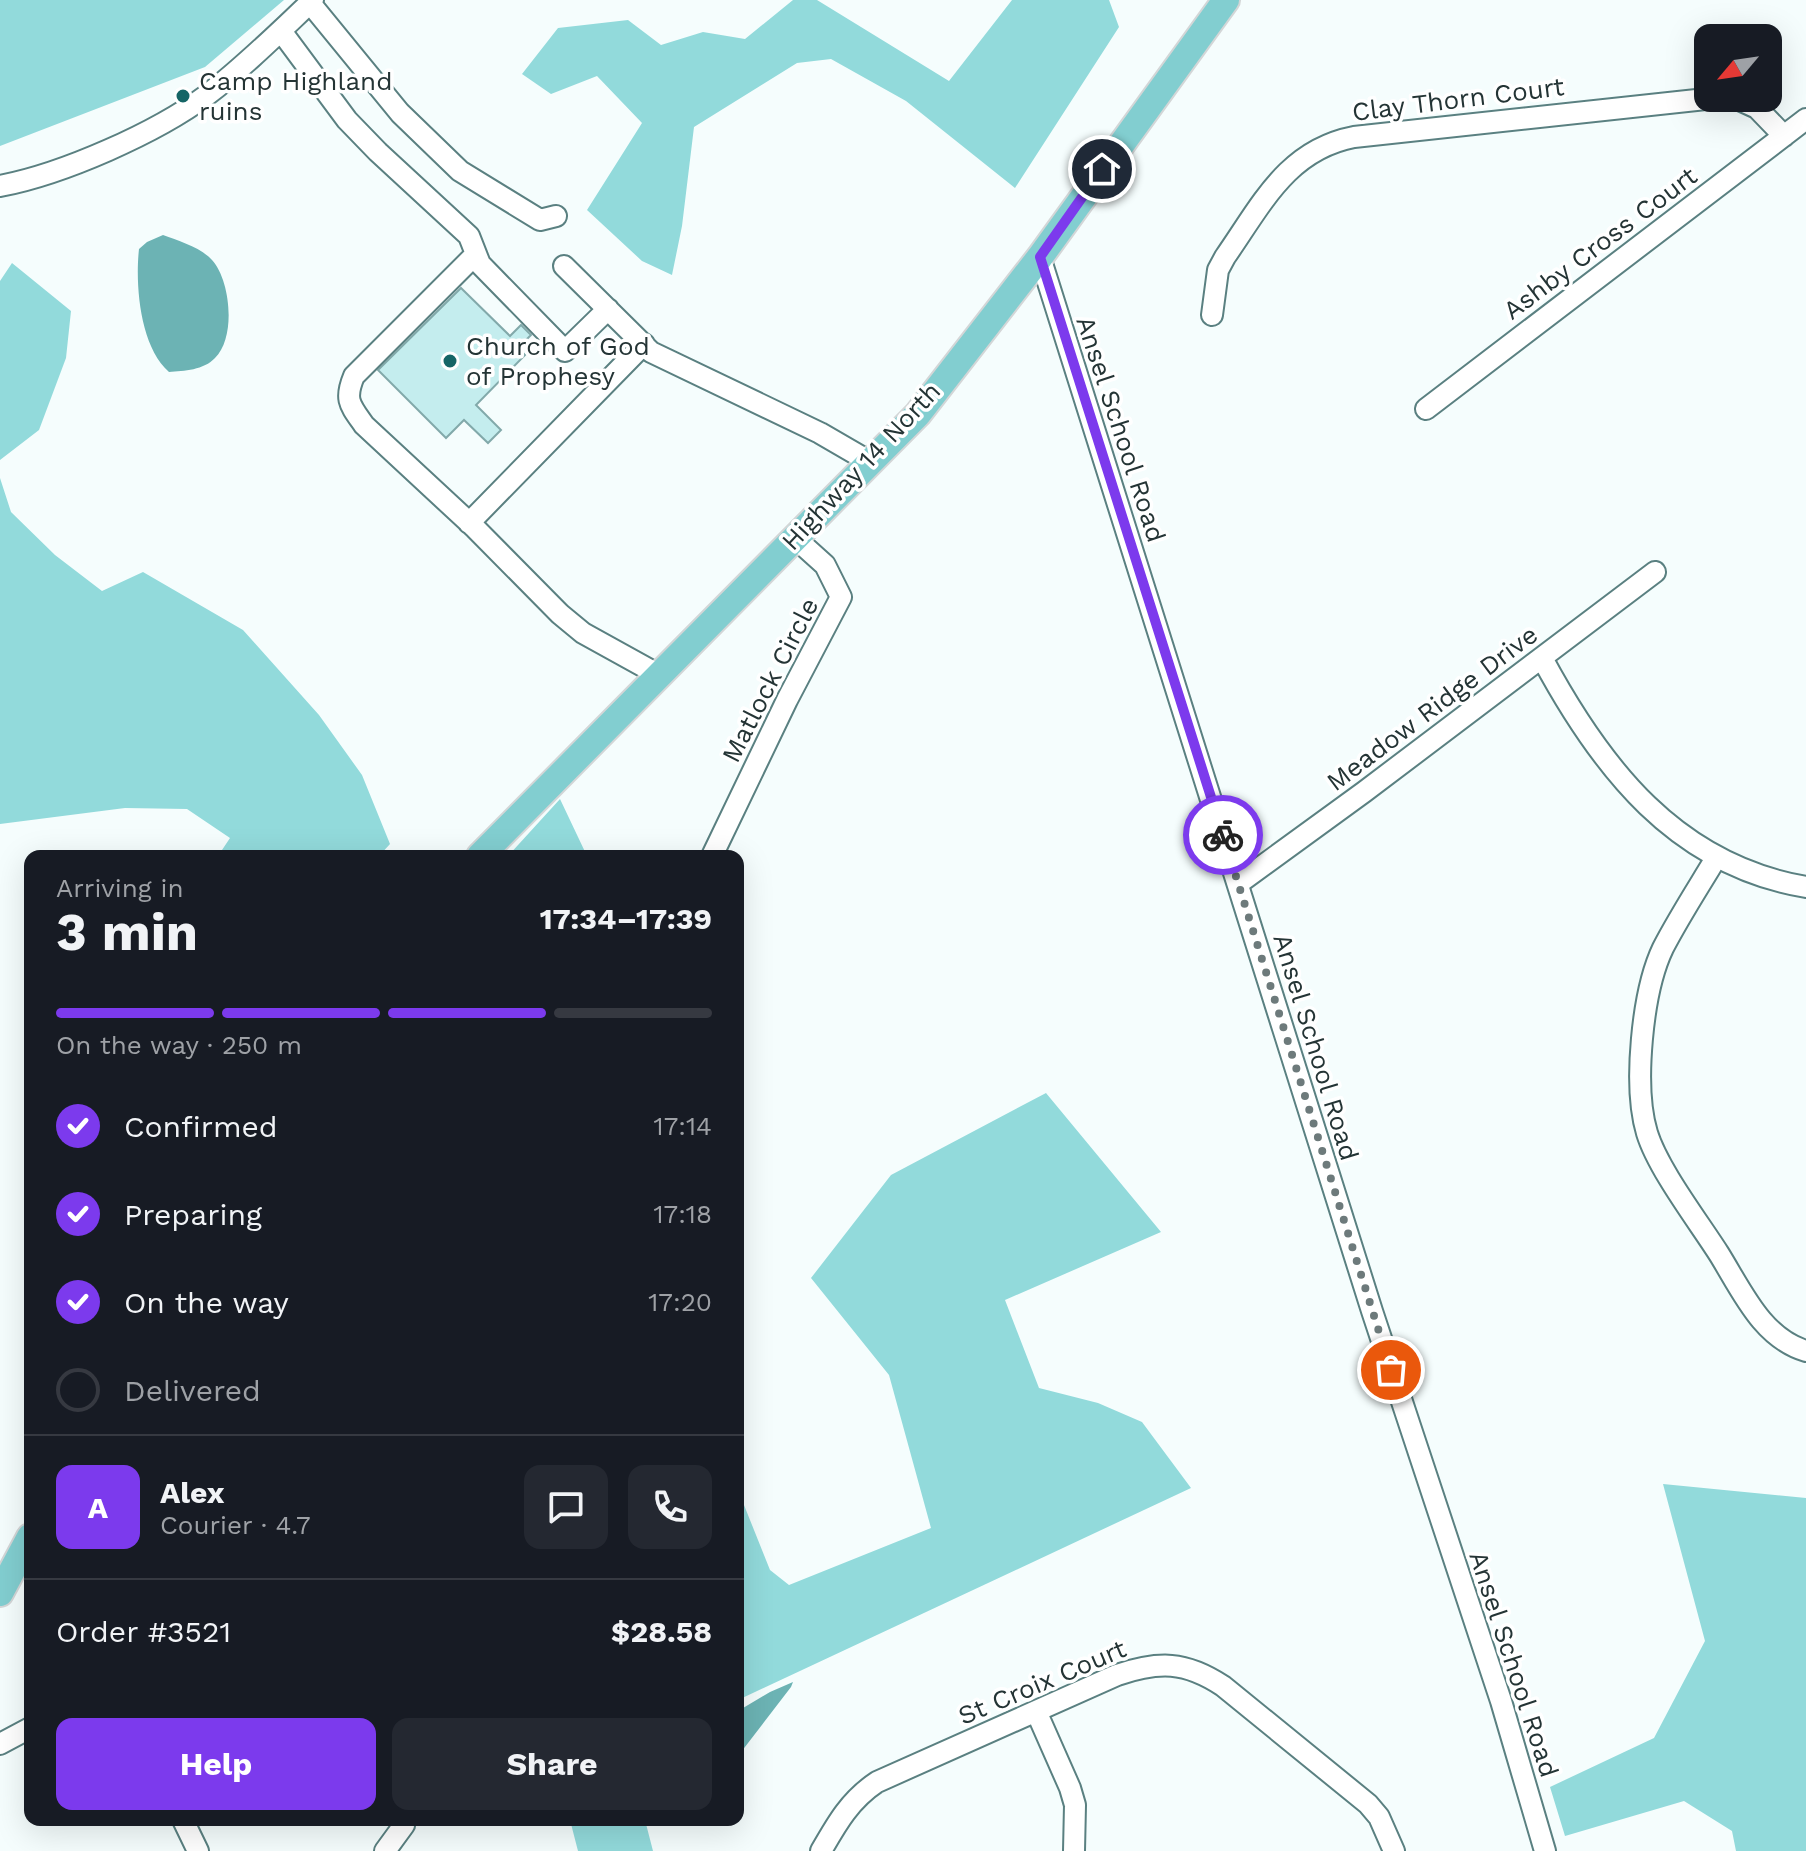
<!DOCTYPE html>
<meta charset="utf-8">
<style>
body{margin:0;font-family:"Work Sans",sans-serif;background:#242831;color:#f1f3f6;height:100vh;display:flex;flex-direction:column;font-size:30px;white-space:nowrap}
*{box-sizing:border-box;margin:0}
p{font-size:26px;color:#9ea1a6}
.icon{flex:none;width:44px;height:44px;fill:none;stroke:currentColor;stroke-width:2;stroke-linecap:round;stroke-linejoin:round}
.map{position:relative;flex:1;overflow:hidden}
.panel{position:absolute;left:24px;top:850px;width:720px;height:976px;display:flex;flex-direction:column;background:#171b24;border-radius:16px;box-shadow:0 8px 32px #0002}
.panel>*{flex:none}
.needle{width:52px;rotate:241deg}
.buttons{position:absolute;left:1694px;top:24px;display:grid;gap:16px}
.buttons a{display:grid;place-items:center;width:88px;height:88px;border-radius:16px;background:#171b24;box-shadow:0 8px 32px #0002;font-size:40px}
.pin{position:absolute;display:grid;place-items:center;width:68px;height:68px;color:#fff;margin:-34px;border:4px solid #fff;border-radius:50%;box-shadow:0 2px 8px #0007}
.courier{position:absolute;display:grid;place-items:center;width:80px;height:80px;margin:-40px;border:6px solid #7c3aed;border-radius:50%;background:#fff;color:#222;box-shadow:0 2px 10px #0007}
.headline em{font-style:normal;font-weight:700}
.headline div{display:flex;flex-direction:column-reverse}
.headline{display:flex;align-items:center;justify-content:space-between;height:136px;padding:0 32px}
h1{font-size:52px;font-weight:700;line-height:60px}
.bar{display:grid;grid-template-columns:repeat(4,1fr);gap:12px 8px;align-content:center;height:96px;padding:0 32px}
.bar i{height:10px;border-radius:6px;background:#363941}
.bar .selected{background:#7c3aed}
.bar p{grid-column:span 4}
.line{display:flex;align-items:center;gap:20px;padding:0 32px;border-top:2px solid #363941}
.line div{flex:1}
.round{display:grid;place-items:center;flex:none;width:84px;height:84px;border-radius:16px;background:#242831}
ol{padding:0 32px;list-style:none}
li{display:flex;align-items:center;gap:24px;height:88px}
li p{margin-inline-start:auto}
li .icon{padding:8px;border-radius:50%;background:#7c3aed;color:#fff;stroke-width:4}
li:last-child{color:#9ea1a6}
li i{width:44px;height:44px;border:4px solid #363941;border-radius:50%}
.primary-button{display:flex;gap:16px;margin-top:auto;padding:16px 32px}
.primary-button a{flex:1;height:92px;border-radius:16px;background:#7c3aed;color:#fff;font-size:32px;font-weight:700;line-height:92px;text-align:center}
.primary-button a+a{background:#242831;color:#f1f3f6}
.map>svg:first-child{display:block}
.forest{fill:#92dadb}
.water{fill:#6cb3b4}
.building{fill:#c4edee;stroke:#82a9aa;stroke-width:2}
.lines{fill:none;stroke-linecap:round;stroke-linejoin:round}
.minor-casing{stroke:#5a8081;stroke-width:24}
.major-casing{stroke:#d3d6d7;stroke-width:30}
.minor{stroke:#fff;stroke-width:20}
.major{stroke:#82ced0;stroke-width:26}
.done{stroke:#6d7a7b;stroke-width:8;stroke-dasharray:0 14.4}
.route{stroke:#7c3aed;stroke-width:10}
.poi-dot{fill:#156566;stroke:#fff;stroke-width:3}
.labels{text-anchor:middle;stroke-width:7;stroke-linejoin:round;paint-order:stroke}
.poi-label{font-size:26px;fill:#243435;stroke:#fff;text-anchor:start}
.street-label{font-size:26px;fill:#243435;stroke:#fff}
</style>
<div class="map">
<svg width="1806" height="1851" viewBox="0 0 1806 1851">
<rect width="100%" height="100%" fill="#f5fdfd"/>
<path class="forest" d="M0 0H284L205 67 0 146Z
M793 0H817L949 81 1012 0H1109L1119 27 1015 188 906 101 831 59 797 63 694 127 682 226 672 275 642 261 587 210 642 123 597 76 551 94 522 74 558 28 628 20 661 45 703 32 745 39Z
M12 263 71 311 66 358 39 430 0 460V281Z
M0 478 11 512 55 555 102 591 143 572 243 630 319 715 362 775 390 844 379 856H218L230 838 187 809 125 808 0 824Z
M560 799 587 856H508Z
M1046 1093 1161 1232 1005 1300 1039 1388 1098 1403 1142 1422 1191 1488 738 1700V1490L770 1570 789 1585 931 1528 889 1375 811 1278 891 1175Z
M1663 1484 1806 1498V1851H1736L1732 1831 1684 1801 1565 1836 1550 1787 1654 1738 1705 1641Z
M570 1820H645L653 1851H578Z"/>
<path class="water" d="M163 235C179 241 200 247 212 260 231 281 236 338 215 358 204 370 184 371 169 372 140 347 135 285 139 249L147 242Z
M793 1682 791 1687 738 1756V1711L770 1692Z"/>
<path class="building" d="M461 288 510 336 521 325 531 335 518 348 525 355 476 405 501 430 488 443 464 420 446 438 378 370Z"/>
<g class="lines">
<defs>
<path id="minor" d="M310 3 400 113 460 171 540 220 556 216
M281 31 347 120 378 152 469 236 480 264 565 351 608 309
M1735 98 1757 108 1784 136
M0 186C63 174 156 133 207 95 245 66 279 32 313 0
M476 254 354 376C344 400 350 405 364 425L475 528 560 614 583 633 659 675
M1040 257 1372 1311 1501 1701 1545 1851
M564 266 651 352 820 433 870 462
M1212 315 1218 270 1225 257C1262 204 1287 150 1354 137L1715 98
M1426 409 1806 119
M469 523 644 344
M1542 658C1601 768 1676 865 1806 887
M712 856 787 700 841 597 825 565 795 538
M1716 858C1698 888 1679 917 1663 948 1642 992 1633 1087 1647 1133 1658 1169 1698 1221 1719 1254 1742 1291 1762 1338 1806 1351
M1239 883 1364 792 1655 572
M1036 1711 1070 1788 1075 1805 1074 1851
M0 1744 30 1728
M183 1820 198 1851
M385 1851 404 1825 401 1820
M821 1851C837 1823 850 1800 877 1782L1117 1675C1159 1661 1185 1661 1223 1686L1368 1804 1379 1817 1394 1851"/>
<path id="major" d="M480 856 918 414 1040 257 1226 0
M0 1593 30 1537"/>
</defs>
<use href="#minor" class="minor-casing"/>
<use href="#major" class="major-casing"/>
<use href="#minor" class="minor"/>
<use href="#major" class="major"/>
</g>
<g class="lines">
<path class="done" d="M1223 835 1391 1370"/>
<path class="route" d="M1102 169 1040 257 1223 835"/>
</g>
<g class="poi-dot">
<circle cx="183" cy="96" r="8"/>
<circle cx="450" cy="361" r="8"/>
</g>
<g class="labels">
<g class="poi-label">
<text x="199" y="90">Camp Highland<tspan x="199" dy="30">ruins</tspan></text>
<text x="466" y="355">Church of God<tspan x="466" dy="30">of Prophesy</tspan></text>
</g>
<g class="street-label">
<text transform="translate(1458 99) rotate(-7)" y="9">Clay Thorn Court</text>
<text transform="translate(1600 243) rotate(-37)" y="9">Ashby Cross Court</text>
<text transform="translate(1121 429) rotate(72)" y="9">Ansel School Road</text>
<text transform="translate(861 466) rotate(-47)" y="9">Highway 14 North</text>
<text transform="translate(770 680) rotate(-63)" y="9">Matlock Circle</text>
<text transform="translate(1432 708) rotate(-37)" y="9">Meadow Ridge Drive</text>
<text transform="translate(1316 1047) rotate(73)" y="9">Ansel School Road</text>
<text transform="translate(1514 1664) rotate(72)" y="9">Ansel School Road</text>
<text transform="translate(1042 1682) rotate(-23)" y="9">St Croix Court</text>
</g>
</g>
</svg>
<div class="buttons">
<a><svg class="needle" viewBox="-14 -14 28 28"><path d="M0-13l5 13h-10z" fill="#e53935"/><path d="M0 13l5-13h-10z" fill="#9ea1a6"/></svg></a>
</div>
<div class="pin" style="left:1391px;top:1370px;background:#ea580c"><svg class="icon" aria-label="bag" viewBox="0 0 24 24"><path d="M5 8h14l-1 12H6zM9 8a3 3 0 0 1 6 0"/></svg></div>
<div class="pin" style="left:1102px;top:169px;background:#1f2937"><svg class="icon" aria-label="home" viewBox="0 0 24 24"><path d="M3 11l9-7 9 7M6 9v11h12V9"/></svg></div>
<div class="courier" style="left:1223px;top:835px"><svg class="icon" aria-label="bike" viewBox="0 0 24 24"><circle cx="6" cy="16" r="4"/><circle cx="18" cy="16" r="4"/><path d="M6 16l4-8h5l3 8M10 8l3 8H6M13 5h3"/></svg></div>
<section class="panel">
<div class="headline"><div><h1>3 min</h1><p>Arriving in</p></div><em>17:34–17:39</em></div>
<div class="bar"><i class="selected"></i><i class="selected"></i><i class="selected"></i><i></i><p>On the way · 250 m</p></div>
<ol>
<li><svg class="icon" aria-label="check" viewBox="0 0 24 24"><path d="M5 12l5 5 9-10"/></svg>Confirmed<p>17:14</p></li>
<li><svg class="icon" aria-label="check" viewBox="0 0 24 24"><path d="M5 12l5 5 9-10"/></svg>Preparing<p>17:18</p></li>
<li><svg class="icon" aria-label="check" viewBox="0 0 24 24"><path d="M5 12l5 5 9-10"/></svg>On the way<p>17:20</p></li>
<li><i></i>Delivered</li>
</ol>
<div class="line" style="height:144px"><b class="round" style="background:#7c3aed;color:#fff">A</b><div><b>Alex</b><p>Courier · 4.7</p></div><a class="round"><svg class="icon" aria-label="chat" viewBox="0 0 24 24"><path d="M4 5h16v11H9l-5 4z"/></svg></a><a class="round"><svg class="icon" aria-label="phone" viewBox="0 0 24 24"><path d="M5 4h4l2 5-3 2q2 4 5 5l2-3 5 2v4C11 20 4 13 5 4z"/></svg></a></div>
<div class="line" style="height:104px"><div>Order #3521</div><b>$28.58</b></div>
<div class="primary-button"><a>Help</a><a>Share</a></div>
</section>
</div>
